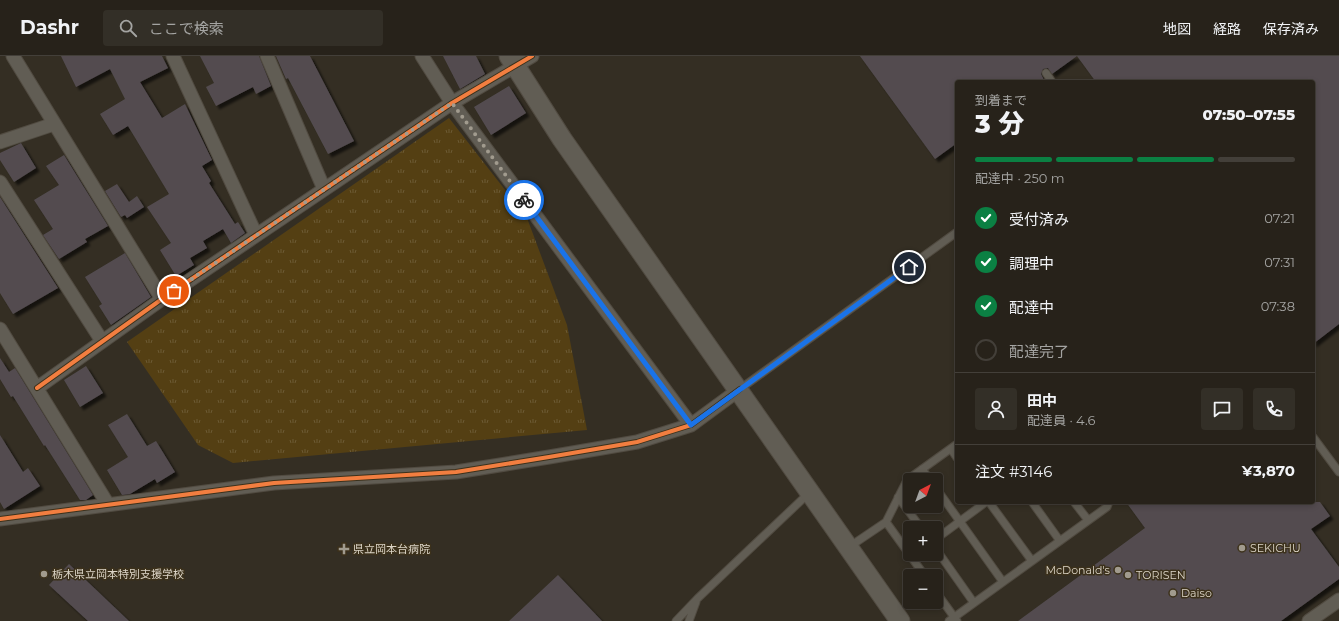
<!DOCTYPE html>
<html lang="ja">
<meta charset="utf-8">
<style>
body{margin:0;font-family:Montserrat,"Noto Sans JP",sans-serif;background:#332f27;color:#f1f3f6;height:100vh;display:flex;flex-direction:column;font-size:15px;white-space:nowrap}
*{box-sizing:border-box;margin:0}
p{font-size:13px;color:#a4a4a2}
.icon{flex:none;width:22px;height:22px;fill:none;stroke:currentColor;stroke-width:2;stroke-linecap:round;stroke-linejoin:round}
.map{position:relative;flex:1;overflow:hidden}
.side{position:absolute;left:955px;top:24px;width:360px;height:424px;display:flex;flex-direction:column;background:#27221a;border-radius:4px;box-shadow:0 2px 6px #0003,0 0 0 1px #433f39}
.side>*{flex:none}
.needle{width:26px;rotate:41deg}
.controls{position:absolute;left:903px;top:417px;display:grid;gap:8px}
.controls a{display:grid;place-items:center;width:40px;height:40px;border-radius:4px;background:#27221a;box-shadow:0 2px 6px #0003,0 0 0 1px #433f39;font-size:20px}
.pin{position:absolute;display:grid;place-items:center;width:34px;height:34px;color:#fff;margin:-17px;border:2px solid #fff;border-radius:50%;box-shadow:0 1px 4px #0007}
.courier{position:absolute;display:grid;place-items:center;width:40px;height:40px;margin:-20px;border:3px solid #1a73e8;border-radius:50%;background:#fff;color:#222;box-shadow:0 1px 5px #0007}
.headline em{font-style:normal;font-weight:800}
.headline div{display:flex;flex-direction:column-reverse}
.headline{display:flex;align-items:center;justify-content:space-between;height:68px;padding:0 20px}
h1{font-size:26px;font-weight:800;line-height:30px}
.bar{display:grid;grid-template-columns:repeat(4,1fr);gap:6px 4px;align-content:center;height:48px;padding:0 20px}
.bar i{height:5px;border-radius:3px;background:#433f39}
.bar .selected{background:#0b8043}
.bar p{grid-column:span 4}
.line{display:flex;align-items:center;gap:10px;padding:0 20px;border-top:1px solid #433f39}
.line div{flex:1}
.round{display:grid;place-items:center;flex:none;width:42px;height:42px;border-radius:4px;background:#332f27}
ol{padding:0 20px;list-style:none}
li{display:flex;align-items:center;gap:12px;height:44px}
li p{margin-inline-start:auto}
li .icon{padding:4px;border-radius:50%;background:#0b8043;color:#fff;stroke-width:4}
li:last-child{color:#a4a4a2}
li i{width:22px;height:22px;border:2px solid #433f39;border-radius:50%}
header{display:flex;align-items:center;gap:24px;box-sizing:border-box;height:56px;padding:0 20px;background:#27221a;border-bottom:1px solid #433f39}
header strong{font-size:19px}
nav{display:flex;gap:22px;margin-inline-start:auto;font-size:14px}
.search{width:280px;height:36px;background:#332f27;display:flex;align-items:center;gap:10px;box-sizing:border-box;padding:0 14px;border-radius:4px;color:#a4a4a2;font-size:15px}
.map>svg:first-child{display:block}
.grass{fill:url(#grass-tufts)}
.building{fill:#534c50;filter:url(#shadow)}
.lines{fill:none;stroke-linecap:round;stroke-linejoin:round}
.lane-casing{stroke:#514b41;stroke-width:9}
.street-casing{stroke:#514b41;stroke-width:15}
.secondary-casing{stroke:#514b41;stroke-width:21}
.lane{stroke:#615d54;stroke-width:7}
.street{stroke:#615d54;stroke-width:13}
.secondary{stroke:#615d54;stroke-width:19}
.cycleway-casing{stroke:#3c311b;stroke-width:6}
.cycleway{stroke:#f27e40;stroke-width:4}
.done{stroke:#a19b8e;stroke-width:4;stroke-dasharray:0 7.2}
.route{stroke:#1a73e8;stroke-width:5}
.poi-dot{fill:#a19b8e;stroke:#3c311b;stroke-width:1.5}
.labels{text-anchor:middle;stroke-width:3;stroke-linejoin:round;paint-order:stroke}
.poi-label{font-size:11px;fill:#dcd5c7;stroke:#3c311b;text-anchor:start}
</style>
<header>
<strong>Dashr</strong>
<div class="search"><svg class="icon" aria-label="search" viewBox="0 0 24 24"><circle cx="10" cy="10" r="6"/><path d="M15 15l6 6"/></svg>ここで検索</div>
<nav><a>地図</a><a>経路</a><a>保存済み</a></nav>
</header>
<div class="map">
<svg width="1339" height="565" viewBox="0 0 1339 565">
<defs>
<pattern id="grass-tufts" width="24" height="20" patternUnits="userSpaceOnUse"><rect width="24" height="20" fill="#543f13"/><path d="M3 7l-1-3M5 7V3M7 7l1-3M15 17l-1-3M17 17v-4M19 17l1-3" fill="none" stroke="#6c5a34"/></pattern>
<filter id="shadow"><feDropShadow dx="3.5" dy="3.5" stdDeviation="1" flood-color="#0009"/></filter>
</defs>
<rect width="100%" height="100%" fill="#342e23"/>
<path class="grass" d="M449 62 527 162 567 269 587 374 233 407 198 389 127 286Z"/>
<path class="building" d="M61 0H162L168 12 140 26 162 62 185 48 212 104 202 110 211 125 209 127 235 168 238 166 245 177 231 187 223 173 203 185 207 192 190 202 194 209 176 220 160 194 171 187 147 151 169 138 128 70 113 79 100 58 125 43 110 13 76 31Z
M200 0H259L271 30 256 38 253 31 216 50 206 31 214 27Z
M276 0H310L354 85 328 98 288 22 286 23Z
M443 0H476L485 18 460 33Z
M860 0H1077L1052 18 1048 12 1043 13 1041 18 1044 24 1041 26H957V87L935 103Z
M1077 0H1339V268L1313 288V26H1096Z
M509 30 526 57 491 79 474 51Z
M21 87 36 112 14 126 0 104V97Z
M64 99 108 170 85 183 87 186 59 203 43 179 53 173 34 144 59 129 46 110Z
M117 128 129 146 137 140 144 151 127 162 125 159 121 161 105 135Z
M0 141 58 232 13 258 0 237Z
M125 197 151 241 111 269 99 250 102 248 85 221Z
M0 302 9 316 15 312 93 439 86 444H80L45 389 44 390 13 340 11 341 0 323Z
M86 310 103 337 80 351 64 324Z
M127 358 147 390 156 385 175 416 157 427 155 423 130 438 122 439 107 414 128 401 108 369Z
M0 379 23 416 28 412 40 430 4 453 0 446Z
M1126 446H1320L1330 460 1311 473 1339 511V523L1281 565H1018L1145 472Z
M69 508 129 565H88L49 529Z
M558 519 602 565H509Z"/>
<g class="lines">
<defs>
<path id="lane" d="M1046 17 1052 26
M740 333 957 176
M1313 381 1339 416
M951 393 957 402
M922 413 930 424
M936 432 1003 526
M898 441 921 472
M989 446 1032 505
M1032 446 1060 485
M1074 446 1088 464
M886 466 925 520
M936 483 986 446
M849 491 886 466 907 424 957 388
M936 493 974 547
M936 536 957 565
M676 565 698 542 809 437
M689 565 696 546
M949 565 1107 451 1109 446"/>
<path id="street" d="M13 0 162 243
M173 0 256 179
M267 0 324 133
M422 0 452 47 691 369
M0 86 54 68
M0 126 102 285
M0 273 107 447
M37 332 162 243 452 47 532 0
M0 463 274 427 456 416 549 401 637 386 691 369 740 333
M1309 565 1339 544"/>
<path id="secondary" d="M509 0 562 83 900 565"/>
</defs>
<use href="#lane" class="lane-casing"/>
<use href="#street" class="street-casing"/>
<use href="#secondary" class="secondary-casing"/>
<use href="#lane" class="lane"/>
<use href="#street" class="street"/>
<use href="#secondary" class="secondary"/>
<defs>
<path id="cycleway" d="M37 332 162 243 452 47 532 0
M0 463 274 427 456 416 549 401 637 386 691 369 740 333"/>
</defs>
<use href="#cycleway" class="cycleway-casing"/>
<use href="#cycleway" class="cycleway"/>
</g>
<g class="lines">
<path class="done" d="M174 235 452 47 524 144"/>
<path class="route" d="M524 144 691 369 909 211"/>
</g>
<g class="poi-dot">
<circle cx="1242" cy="492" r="4"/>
<path d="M342 487h4v4h4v4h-4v4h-4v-4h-4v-4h4z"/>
<circle cx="1118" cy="514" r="4"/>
<circle cx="44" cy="518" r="4"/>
<circle cx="1128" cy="519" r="4"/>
<circle cx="1173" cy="537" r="4"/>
</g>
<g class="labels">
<g class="poi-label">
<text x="1250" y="496">SEKICHU</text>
<text x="353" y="497">県立岡本台病院</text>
<text x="1110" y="518" text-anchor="end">McDonald's</text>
<text x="52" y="522">栃木県立岡本特別支援学校</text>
<text x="1136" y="523">TORISEN</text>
<text x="1181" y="541">Daiso</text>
</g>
</g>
</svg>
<div class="controls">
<a><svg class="needle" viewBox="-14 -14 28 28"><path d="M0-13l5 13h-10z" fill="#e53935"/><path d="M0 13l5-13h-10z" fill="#a4a4a2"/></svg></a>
<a>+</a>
<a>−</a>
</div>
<div class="pin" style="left:174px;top:235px;background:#ea580c"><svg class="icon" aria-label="bag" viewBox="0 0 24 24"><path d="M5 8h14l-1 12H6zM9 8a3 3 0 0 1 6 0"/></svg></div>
<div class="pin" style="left:909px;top:211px;background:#1f2937"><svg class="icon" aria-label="home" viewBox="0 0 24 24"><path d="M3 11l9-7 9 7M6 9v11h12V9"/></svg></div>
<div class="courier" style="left:524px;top:144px"><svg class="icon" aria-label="bike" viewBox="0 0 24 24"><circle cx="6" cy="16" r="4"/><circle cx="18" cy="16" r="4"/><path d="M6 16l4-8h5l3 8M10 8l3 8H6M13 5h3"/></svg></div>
<section class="side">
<div class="headline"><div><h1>3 分</h1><p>到着まで</p></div><em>07:50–07:55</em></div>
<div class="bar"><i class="selected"></i><i class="selected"></i><i class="selected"></i><i></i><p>配達中 · 250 m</p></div>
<ol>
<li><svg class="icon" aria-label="check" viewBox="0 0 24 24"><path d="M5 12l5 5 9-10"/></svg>受付済み<p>07:21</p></li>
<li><svg class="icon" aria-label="check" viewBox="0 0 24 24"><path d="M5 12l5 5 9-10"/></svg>調理中<p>07:31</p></li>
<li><svg class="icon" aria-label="check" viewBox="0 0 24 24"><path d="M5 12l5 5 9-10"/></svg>配達中<p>07:38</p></li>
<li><i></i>配達完了</li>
</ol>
<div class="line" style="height:72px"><a class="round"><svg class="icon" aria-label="person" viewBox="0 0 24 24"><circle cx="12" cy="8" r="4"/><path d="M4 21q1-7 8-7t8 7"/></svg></a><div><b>田中</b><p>配達員 · 4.6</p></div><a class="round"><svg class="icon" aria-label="chat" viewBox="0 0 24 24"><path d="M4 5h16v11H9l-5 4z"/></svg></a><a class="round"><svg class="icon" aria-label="phone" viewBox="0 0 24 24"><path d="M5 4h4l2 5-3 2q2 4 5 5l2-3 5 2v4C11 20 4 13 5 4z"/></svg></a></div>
<div class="line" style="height:52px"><div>注文 #3146</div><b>¥3,870</b></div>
</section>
</div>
